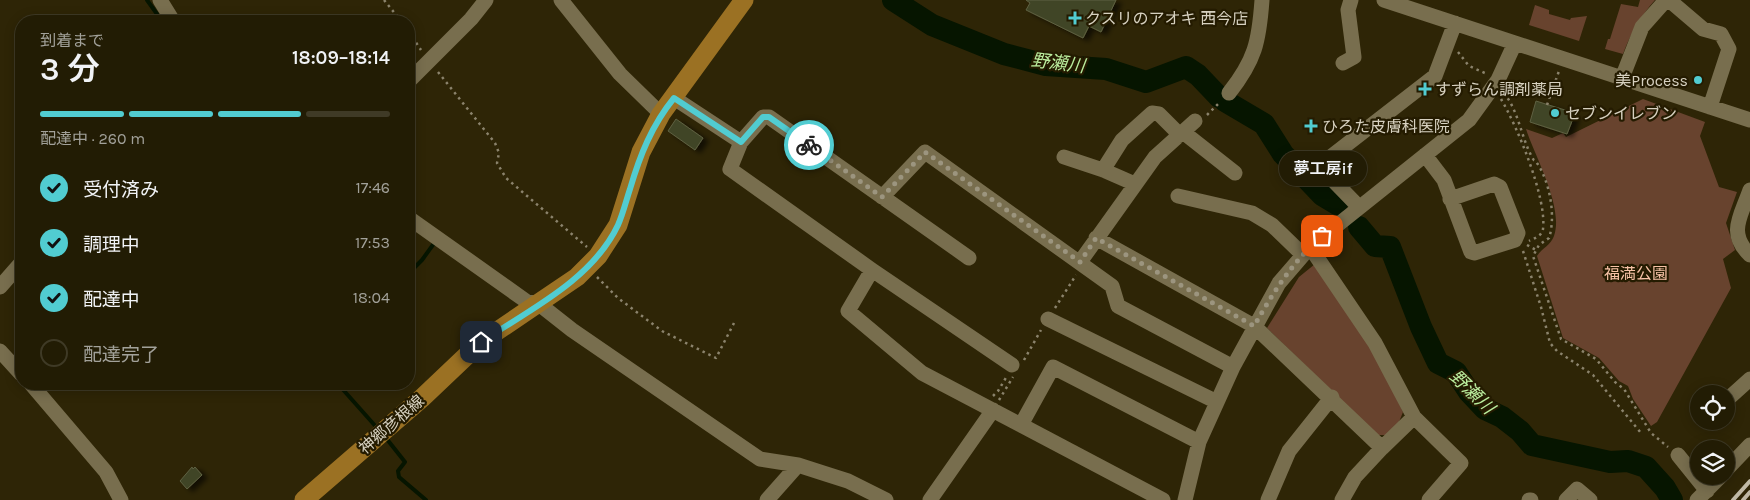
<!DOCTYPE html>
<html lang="ja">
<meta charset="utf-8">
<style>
body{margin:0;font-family:Karla,"Noto Sans JP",sans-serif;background:#2e2913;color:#f1f3f6;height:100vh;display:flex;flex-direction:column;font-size:19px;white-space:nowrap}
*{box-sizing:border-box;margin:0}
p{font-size:16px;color:#a2a19a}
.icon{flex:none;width:28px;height:28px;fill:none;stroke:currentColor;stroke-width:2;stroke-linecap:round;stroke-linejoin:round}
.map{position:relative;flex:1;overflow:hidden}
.side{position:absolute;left:15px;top:15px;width:400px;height:375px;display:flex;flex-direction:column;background:#221c04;border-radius:20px;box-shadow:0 2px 12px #0003,0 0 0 1px #3f3a26}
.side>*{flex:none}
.tools{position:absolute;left:1690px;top:385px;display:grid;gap:10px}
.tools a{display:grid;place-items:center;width:45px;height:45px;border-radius:50%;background:#221c04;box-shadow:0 2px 12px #0003,0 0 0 1px #3f3a26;font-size:25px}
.pin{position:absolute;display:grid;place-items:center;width:42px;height:42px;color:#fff;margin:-21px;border-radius:10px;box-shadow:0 2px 8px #0006}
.courier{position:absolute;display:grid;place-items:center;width:50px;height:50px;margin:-25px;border:4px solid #51ccd1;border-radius:50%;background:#fff;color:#222;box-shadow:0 1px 6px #0007}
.bubble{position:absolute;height:35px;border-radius:18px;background:#221c04;box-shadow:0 2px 12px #0003,0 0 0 1px #3f3a26;font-size:16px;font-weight:600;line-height:35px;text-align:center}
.overview em{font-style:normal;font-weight:600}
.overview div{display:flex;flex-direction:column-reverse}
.overview{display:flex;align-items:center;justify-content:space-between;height:85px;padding:0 25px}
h1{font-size:32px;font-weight:600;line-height:38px}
.bar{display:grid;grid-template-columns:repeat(4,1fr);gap:8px 5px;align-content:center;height:60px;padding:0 25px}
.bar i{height:6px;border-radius:4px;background:#3f3a26}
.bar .current{background:#51ccd1}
.bar p{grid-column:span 4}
ol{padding:0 25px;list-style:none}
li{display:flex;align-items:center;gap:15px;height:55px}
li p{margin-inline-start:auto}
li .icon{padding:5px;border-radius:50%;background:#51ccd1;color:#111;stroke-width:4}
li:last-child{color:#a2a19a}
li i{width:28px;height:28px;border:2px solid #3f3a26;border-radius:50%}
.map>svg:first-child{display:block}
.green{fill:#68432e}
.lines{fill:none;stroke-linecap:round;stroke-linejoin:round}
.stream{stroke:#061500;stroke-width:4}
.river{stroke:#061500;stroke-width:22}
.building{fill:#414426;stroke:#5e6142;filter:url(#shadow)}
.path{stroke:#8b836c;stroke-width:2.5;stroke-dasharray:2.5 4;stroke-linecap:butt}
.minor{stroke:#786e4e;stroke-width:15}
.major{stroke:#9b7123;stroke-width:19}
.rail{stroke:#bfb9a6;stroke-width:4}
.done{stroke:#9c957f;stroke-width:5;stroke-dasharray:0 9}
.route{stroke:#51ccd1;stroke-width:6}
.poi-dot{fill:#51ccd1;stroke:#241b00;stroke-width:2}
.labels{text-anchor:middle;stroke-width:4.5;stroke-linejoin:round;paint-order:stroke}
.poi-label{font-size:16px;fill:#d7d1c0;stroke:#241b00;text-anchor:start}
.park-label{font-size:16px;fill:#f6c2a6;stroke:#241b00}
.street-label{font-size:16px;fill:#d7d1c0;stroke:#241b00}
.water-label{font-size:18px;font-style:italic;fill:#bbee9e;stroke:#241b00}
</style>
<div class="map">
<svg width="1750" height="500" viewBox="0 0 1750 500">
<defs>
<filter id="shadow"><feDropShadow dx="5.5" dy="3" stdDeviation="2.5" flood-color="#0009"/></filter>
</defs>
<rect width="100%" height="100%" fill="#2e2506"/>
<path class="green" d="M1640 0H1655C1640 17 1631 33 1623 54L1605 49 1608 39H1610L1621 4 1638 7Z
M1535 5 1549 10V14L1570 20 1571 18 1587 16 1579 41 1529 25Z
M1643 99 1705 122 1700 136 1719 187 1737 192 1726 223 1735 250 1723 259 1731 288 1657 422 1651 426 1633 399 1628 386 1619 381 1599 358 1563 338 1537 256C1542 248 1551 245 1554 236 1564 207 1535 157 1526 129L1552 138 1563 133 1566 137Z
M1315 264 1375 353 1403 412 1399 422 1388 435H1377L1267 328 1299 277Z"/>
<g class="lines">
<path class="stream" d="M147 0 162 21
M409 273 422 260 435 242 433 241
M338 384 378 429
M386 438 405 462 398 471 399 477 426 500"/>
<path class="river" d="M893 0 932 25 1004 54 1046 65 1106 69 1146 82 1186 67 1198 75 1219 97
M1225 101 1264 124 1283 154 1322 195 1337 204
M1359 227 1375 246 1390 247 1421 327 1438 363 1456 372 1469 392 1485 409 1502 417 1520 431 1532 445 1610 462 1628 461 1646 467 1665 488 1672 500"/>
</g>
<path class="building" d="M1026 0H1116L1101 32 1089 26 1083 38 1026 10 1030 3Z
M1536 101 1568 111 1567 113 1574 116 1567 134 1530 122Z
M676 119 703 138 695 150 668 131Z
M192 467 193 469 195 467 202 475 187 489 180 481Z"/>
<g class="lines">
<path class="path" d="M384 0 401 21
M409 32 421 50
M1458 52 1469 66 1487 74
M438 72 495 143 499 153 497 163 506 178 587 247
M1504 93C1519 112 1521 137 1532 157 1535 163 1534 158 1537 163 1550 182 1556 217 1549 238L1539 245 1533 256 1561 339 1596 359 1615 382 1624 389 1651 433 1668 447
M1501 99C1517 126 1547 198 1543 229 1542 236 1535 238 1529 241
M1547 105 1559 71
M1207 115 1219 103
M1527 245 1536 250
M1523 251 1541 307 1550 343 1557 351 1593 375 1641 433
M597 277 618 298 662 331 716 358 734 323
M1055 308 1076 275
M1024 360 1041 330
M993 396 998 391 1007 376
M999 400 1013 377"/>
<path class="minor" d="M160 0 173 21
M561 0 620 74 661 114
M1384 0 1750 120
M1669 0 1703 29 1721 34 1729 49 1710 107
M1343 63 1354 57 1348 10 1351 0
M1622 78 1642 27 1666 0
M409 81 471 19 486 0
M1229 93C1255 60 1259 42 1262 0
M674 98 741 142 730 169 872 270 1012 365
M1183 132 1235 173
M741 142 763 117H769L969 258
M1425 155 1444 180 1471 252 1474 253 1515 240 1518 233 1500 187 1494 184 1450 199
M1064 157 1103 170 1135 184
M1103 170 1122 140 1152 113 1159 114 1180 135
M1750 190C1741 216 1727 233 1750 255
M1178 196 1252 213 1272 225 1302 254
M882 197 925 152 1112 286 1118 306 1233 367
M1358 206 1325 172 1328 159 1435 76 1455 23
M409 218 526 301 539 304 572 330 760 459 798 465 826 474 848 481 886 500
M1096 238 1254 326 1382 448 1414 417
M1310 247 1375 343 1414 417 1461 463 1429 500
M1080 262 1155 157 1195 121
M872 270 848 311 922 373 1021 425
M0 287 21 263
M1048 319 1217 402
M0 351 21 374
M31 384 106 472 121 500
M1730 397 1750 379
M1678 455 1707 491
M1726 470 1750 445
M767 500 798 465
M930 500 993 410
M1163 500 1021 425 1053 367 1199 442
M1185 500 1199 442 1233 367 1279 283 1310 247 1469 120 1498 80 1515 43
M1268 500 1289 451 1332 397
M1342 500 1355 477 1382 448
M1529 500H1531
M1566 500 1577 489 1590 500
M1697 500 1721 476"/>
<path class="major" d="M304 500 422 398 481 342 577 277 598 256 618 225 641 152 661 114 744 0"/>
<path class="rail" d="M1733 500 1750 481
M1743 500 1750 492"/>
</g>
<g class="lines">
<path class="done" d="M809 145 882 197 925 152 1080 262 1096 238 1254 326C1273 293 1292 262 1322 236"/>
<path class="route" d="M481 342C529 310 592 280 618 225 623 214 626 201 630 189 640 155 652 125 674 98L741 142 763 117H769L809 145"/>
</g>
<g class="poi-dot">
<path d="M1072.5 10.5h5v5h5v5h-5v5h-5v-5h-5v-5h5z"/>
<circle cx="1698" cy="80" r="5"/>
<path d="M1422.5 81.5h5v5h5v5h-5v5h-5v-5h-5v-5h5z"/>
<circle cx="1555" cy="113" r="5"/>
<path d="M1308.5 118.5h5v5h5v5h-5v5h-5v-5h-5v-5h5z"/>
</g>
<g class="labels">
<g class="poi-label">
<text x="1085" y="24">クスリのアオキ 西今店</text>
<text x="1688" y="86" text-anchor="end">美Process</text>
<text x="1435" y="95">すずらん調剤薬局</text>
<text x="1565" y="119">セブンイレブン</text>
<text x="1322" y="132">ひろた皮膚科医院</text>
</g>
<g class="park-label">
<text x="1636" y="279">福満公園</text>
</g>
<g class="street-label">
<text transform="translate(391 424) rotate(-41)" y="6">神郷彦根線</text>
</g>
<g class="water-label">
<text transform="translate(1058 63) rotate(7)" y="6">野瀬川</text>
<text transform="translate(1472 392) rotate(44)" y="6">野瀬川</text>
</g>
</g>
</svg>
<div class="tools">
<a><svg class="icon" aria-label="locate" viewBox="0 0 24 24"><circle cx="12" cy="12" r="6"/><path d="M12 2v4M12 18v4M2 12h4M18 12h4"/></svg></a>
<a><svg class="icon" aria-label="layers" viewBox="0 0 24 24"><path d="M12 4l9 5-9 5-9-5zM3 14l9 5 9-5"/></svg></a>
</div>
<div class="pin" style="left:1322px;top:236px;background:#ea580c"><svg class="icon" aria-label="bag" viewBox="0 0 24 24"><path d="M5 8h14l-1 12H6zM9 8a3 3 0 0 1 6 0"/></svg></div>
<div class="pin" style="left:481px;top:342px;background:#1f2937"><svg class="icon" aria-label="home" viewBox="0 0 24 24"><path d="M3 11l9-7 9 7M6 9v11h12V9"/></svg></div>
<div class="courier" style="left:809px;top:145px"><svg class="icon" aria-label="bike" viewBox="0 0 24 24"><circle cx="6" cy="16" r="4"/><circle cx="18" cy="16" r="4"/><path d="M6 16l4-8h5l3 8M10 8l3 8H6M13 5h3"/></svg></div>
<div class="bubble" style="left:1279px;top:151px;width:88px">夢工房if</div>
<section class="side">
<div class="overview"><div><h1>3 分</h1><p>到着まで</p></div><em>18:09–18:14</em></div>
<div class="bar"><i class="current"></i><i class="current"></i><i class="current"></i><i></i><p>配達中 · 260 m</p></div>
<ol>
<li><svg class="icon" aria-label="check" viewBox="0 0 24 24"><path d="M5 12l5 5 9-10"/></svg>受付済み<p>17:46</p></li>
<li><svg class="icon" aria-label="check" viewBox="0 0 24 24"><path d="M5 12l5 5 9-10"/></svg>調理中<p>17:53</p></li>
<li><svg class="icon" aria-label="check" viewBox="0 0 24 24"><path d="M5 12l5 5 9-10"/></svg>配達中<p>18:04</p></li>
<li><i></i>配達完了</li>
</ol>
</section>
</div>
